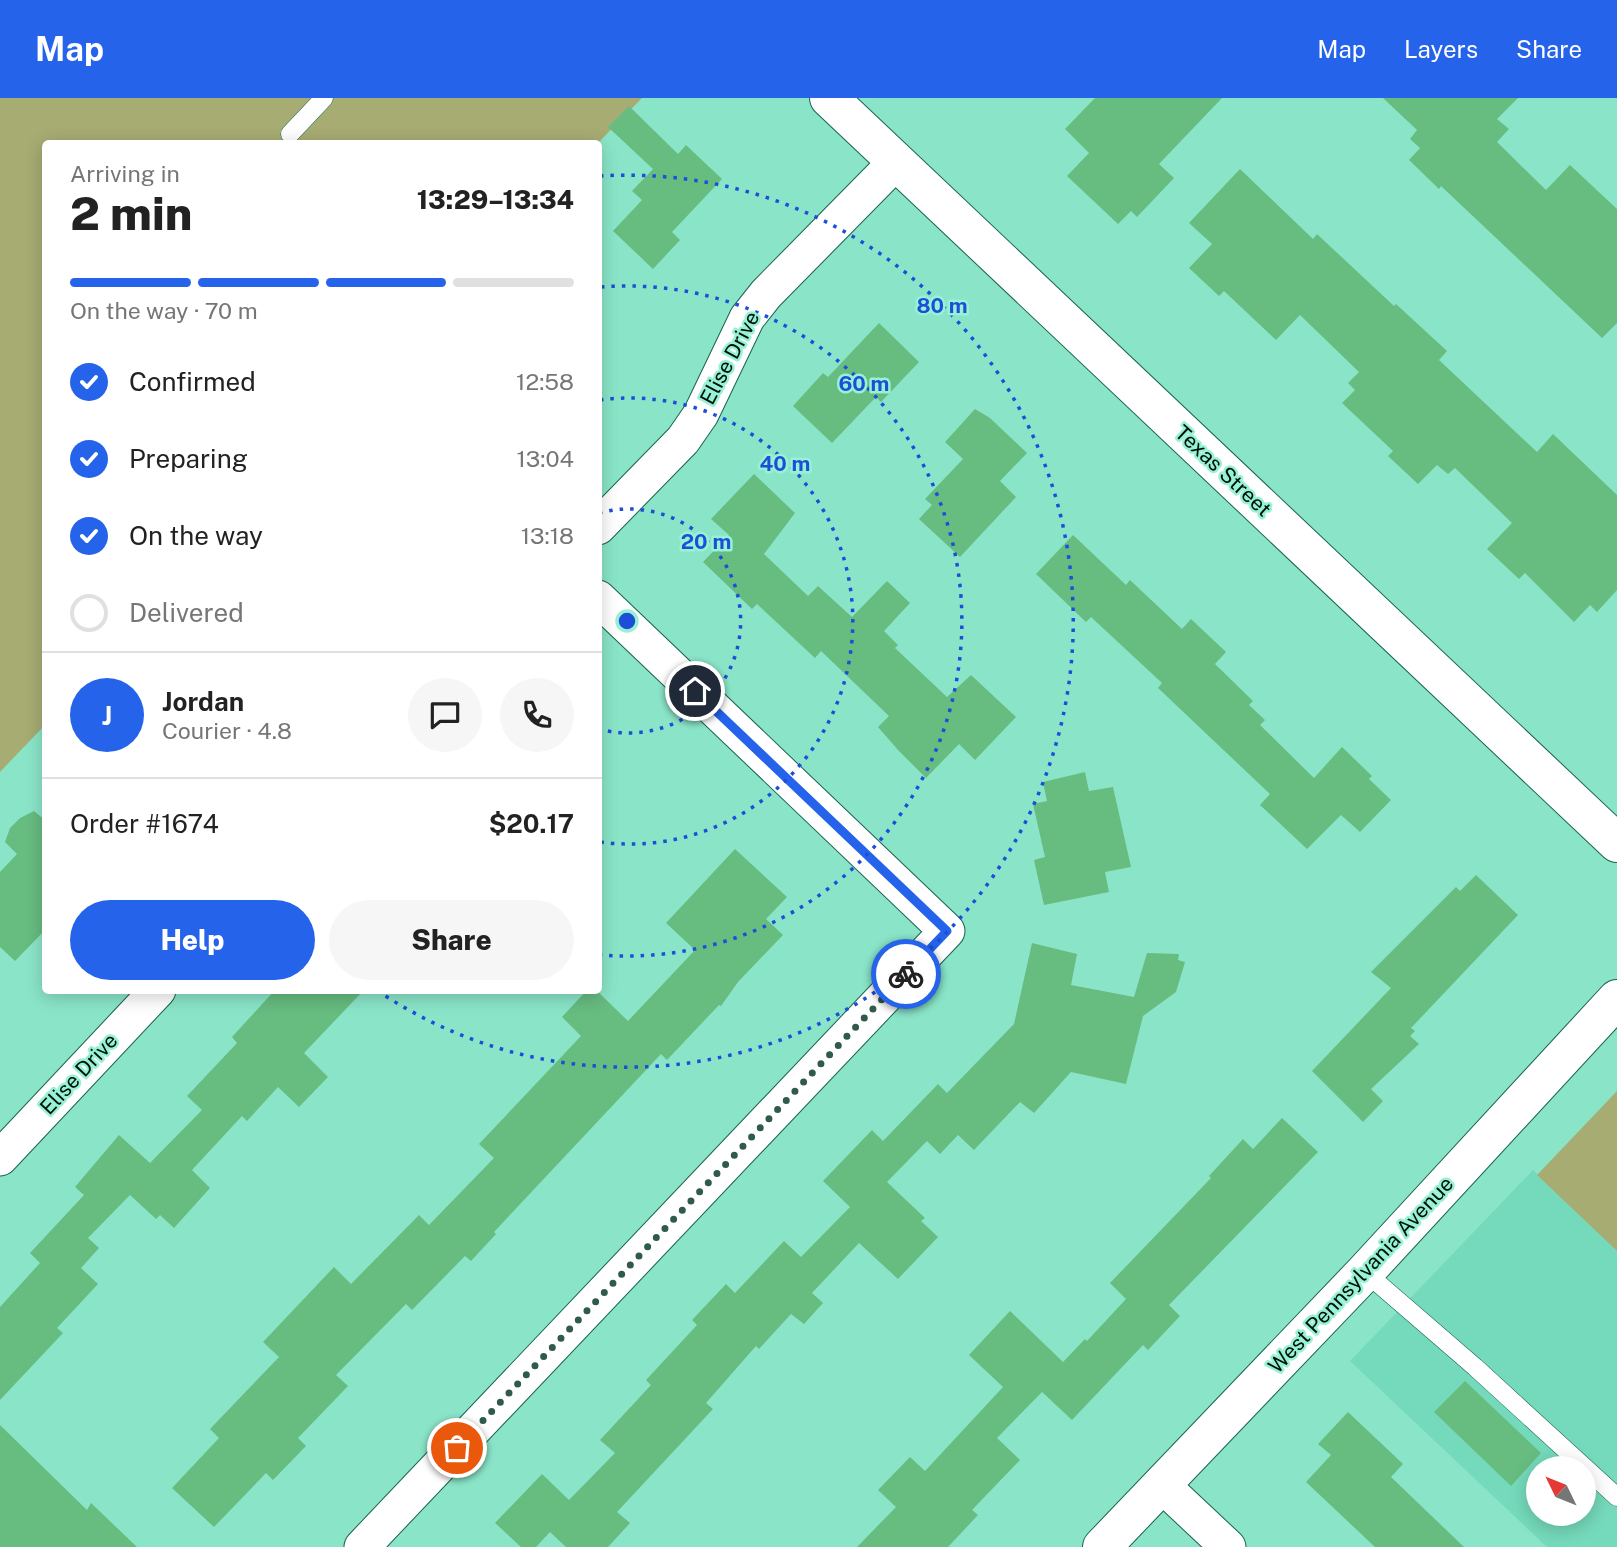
<!DOCTYPE html>
<meta charset="utf-8">
<style>
body{margin:0;font-family:"Public Sans",sans-serif;background:#f6f6f6;color:#222;height:100vh;display:flex;flex-direction:column;font-size:26px;white-space:nowrap}
*{box-sizing:border-box;margin:0}
p{font-size:23px;color:#767676}
.icon{flex:none;width:38px;height:38px;fill:none;stroke:currentColor;stroke-width:2;stroke-linecap:round;stroke-linejoin:round}
.map{position:relative;flex:1;overflow:hidden}
.sheet{position:absolute;left:42px;top:42px;width:560px;height:854px;display:flex;flex-direction:column;background:#fff;border-radius:7px;box-shadow:0 4px 18px #0003}
.sheet>*{flex:none}
.needle{width:46px;rotate:313deg}
.controls{position:absolute;left:1526px;top:1358px;display:grid;gap:14px}
.controls a{display:grid;place-items:center;width:70px;height:70px;border-radius:50%;background:#fff;box-shadow:0 4px 18px #0003;font-size:35px}
.pin{position:absolute;display:grid;place-items:center;width:60px;height:60px;color:#fff;margin:-30px;border:4px solid #fff;border-radius:50%;box-shadow:0 2px 7px #0007}
.courier{position:absolute;display:grid;place-items:center;width:70px;height:70px;margin:-35px;border:5px solid #2563eb;border-radius:50%;background:#fff;color:#222;box-shadow:0 2px 9px #0007}
.head em{font-style:normal;font-weight:800}
.head div{display:flex;flex-direction:column-reverse}
.head{display:flex;align-items:center;justify-content:space-between;height:119px;padding:0 28px}
h1{font-size:46px;font-weight:800;line-height:52px}
.bar{display:grid;grid-template-columns:repeat(4,1fr);gap:10px 7px;align-content:center;height:84px;padding:0 28px}
.bar i{height:9px;border-radius:5px;background:#e0e0e0}
.bar .active{background:#2563eb}
.bar p{grid-column:span 4}
.line{display:flex;align-items:center;gap:18px;padding:0 28px;border-top:2px solid #e0e0e0}
.line div{flex:1}
.round{display:grid;place-items:center;flex:none;width:74px;height:74px;border-radius:37px;background:#f6f6f6}
ol{padding:0 28px;list-style:none}
li{display:flex;align-items:center;gap:21px;height:77px}
li p{margin-inline-start:auto}
li .icon{padding:7px;border-radius:50%;background:#2563eb;color:#fff;stroke-width:4}
li:last-child{color:#767676}
li i{width:38px;height:38px;border:4px solid #e0e0e0;border-radius:50%}
.action{display:flex;gap:14px;margin-top:auto;padding:14px 28px}
.action a{flex:1;height:80px;border-radius:42px;background:#2563eb;color:#fff;font-size:28px;font-weight:800;line-height:80px;text-align:center}
.action a+a{background:#f6f6f6;color:#222}
header{display:flex;align-items:center;gap:42px;box-sizing:border-box;height:98px;padding:0 35px;background:#2563eb;color:#fff}
header strong{font-size:33px}
nav{display:flex;gap:38px;margin-inline-start:auto;font-size:24px}
.map>svg:first-child{display:block}
.built{fill:#75dabb;fill-rule:evenodd}
.green{fill:#a7ac73}
.building{fill:#67bc80}
.lines{fill:none;stroke-linecap:round;stroke-linejoin:round}
.lane-casing{stroke:#17624f;stroke-width:19}
.street-casing{stroke:#17624f;stroke-width:37}
.secondary-casing{stroke:#17624f;stroke-width:40}
.lane{stroke:#fff;stroke-width:18}
.street{stroke:#fff;stroke-width:35}
.secondary{stroke:#fff;stroke-width:38}
.done{stroke:#305b4c;stroke-width:7;stroke-dasharray:0 12.6}
.route{stroke:#2563eb;stroke-width:9}
.ring{fill:none;stroke:#1d4ed8;stroke-width:3.5;stroke-dasharray:3.5 7}
.labels{text-anchor:middle;stroke-width:5;stroke-linejoin:round;paint-order:stroke}
.street-label{font-size:21px;fill:#00110a;stroke:#97f2d5}
.centre{fill:#1d4ed8;stroke:#97f2d5;stroke-width:3.5}
.ring-label{font-size:21px;text-anchor:middle;font-weight:bold;fill:#1d4ed8;stroke:#97f2d5;stroke-width:5;stroke-linejoin:round;paint-order:stroke}
</style>
<header>
<strong>Map</strong>
<nav><a>Map</a><a>Layers</a><a>Share</a></nav>
</header>
<div class="map">
<svg width="1617" height="1449" viewBox="0 0 1617 1449">
<rect width="100%" height="100%" fill="#8ae5c8"/>
<path class="built" d="M1533 1072 1617 1153V1449H1547L1350 1263ZM1538 1370H1584V1416H1538Z"/>
<path class="green" d="M0 0H642L598 45 46 46 45 627 0 674Z
M1617 993V1153L1537 1077Z"/>
<path class="building" d="M1095 0H1222L1159 66 1174 80 1137 119 1131 113 1118 126 1067 78 1089 55 1065 31Z
M1383 0H1518L1497 21 1509 31 1497 44 1546 92 1570 67 1617 111V225L1602 240 1441 88 1439 91 1409 62 1420 50 1410 41 1417 32Z
M629 8 678 56 686 47 722 81 672 134 680 142 653 171 613 133 642 102 632 93 653 71 608 29Z
M1240 71 1313 141 1317 136 1394 208 1396 206 1447 253 1439 262 1537 354 1553 336 1617 397V492L1597 514 1590 507 1574 524 1525 475 1519 481 1487 451 1512 425 1455 370 1448 376 1437 367 1418 386 1388 358 1393 353 1342 305 1355 292 1348 285 1359 274 1300 217 1276 242 1224 193 1219 198 1189 170 1212 146 1189 125Z
M879 225 919 264 881 304 876 299 832 345 793 308 823 275 828 279Z
M975 311 990 320 1027 355 1000 383 1016 399 960 459 919 421 932 407 925 401 963 361 945 344Z
M754 376 795 415 764 456 808 498 818 488 852 519 887 483 910 505 884 533 898 547 895 550 947 599 971 577 1016 619 975 662 959 646 926 680 898 652 878 629 889 618 821 553 815 560 757 506 752 511 703 464 729 437 711 421Z
M1073 437 1126 487 1130 482 1182 531 1191 521 1226 554 1215 566 1253 603 1249 607 1265 622 1260 627 1314 680 1342 649 1372 678 1369 681 1391 702 1360 734 1341 717 1307 751 1260 707 1270 696 1158 590 1162 585 1091 519 1086 524 1036 476Z
M1085 674 1089 693 1113 689 1131 769 1105 774 1109 794 1044 807 1034 762 1045 759 1033 706 1047 703 1043 684Z
M34 713 46 723V831L15 863 0 849V774L17 756 5 744 10 730 20 720Z
M735 751 787 799 766 821 783 837 738 884 721 908 719 907 667 962 661 956 494 1134 496 1136 471 1163 465 1158 412 1212 406 1206 336 1277 348 1288 298 1340 306 1348 273 1382 266 1375 214 1429 172 1390 219 1340 210 1331 279 1259 263 1244 334 1169 351 1186 419 1117 429 1127 494 1060 479 1046 581 938 562 919 587 892H596L628 923 695 852 666 825Z
M1476 777 1518 817 1411 930 1415 933 1410 938 1419 946 1371 991 1383 1003 1363 1024 1312 973 1391 890 1371 874 1456 789 1460 793Z
M1032 845 1077 856 1071 887 1134 899 1147 855 1179 856 1178 862 1185 864 1176 894 1143 918 1126 986 1071 974 1034 1015 1020 1004 974 1052 958 1037 940 1056 927 1043 887 1084 925 1120 921 1123 938 1139 898 1181 859 1145 812 1195 823 1205 804 1226 791 1216 759 1251 756 1248 706 1305 713 1311 617 1414 630 1425 608 1449H566L550 1434 536 1449H521L495 1425 542 1376 569 1402 615 1355 600 1342 651 1287 646 1282 697 1227 692 1222 726 1186 735 1195 784 1143 801 1159 850 1109 823 1083 872 1032 883 1043 938 986 947 995 1014 926Z
M275 892H364L304 955 328 979 299 1009 278 989 247 1023 242 1018 192 1072 210 1090 174 1130 160 1117 156 1121 130 1097 88 1140 99 1150 81 1170 98 1186 57 1230 63 1235 0 1302V1209L40 1165 30 1155 84 1097 75 1089 119 1037 150 1065 202 1012 187 998 237 945 232 939Z
M1282 1020 1318 1054 1169 1207 1180 1218 1148 1252 1143 1247 1072 1322 1042 1294 997 1340 1020 1362 972 1412 978 1417 948 1449H857L896 1409 878 1392 910 1359 925 1373 1003 1289 969 1257 1010 1213 1063 1264 1085 1241 1087 1243 1126 1201 1110 1185 1211 1080 1209 1078 1243 1041 1253 1051Z
M1465 1283 1541 1355 1511 1388 1434 1314Z
M1348 1314 1403 1366 1391 1379 1464 1449H1375L1306 1384 1331 1357 1318 1346Z
M0 1327 87 1412 91 1405 137 1449H0Z"/>
<g class="lines">
<defs>
<path id="lane" d="M290 36 324 0
M1365 1174 1475 1269 1617 1399"/>
<path id="street" d="M598 429 683 342 701 316 747 220 766 196 896 64
M0 1060 158 892
M1162 1387 1228 1449
M362 1449 947 833 598 500"/>
<path id="secondary" d="M829 0 1617 745
M1102 1449 1365 1174 1617 901"/>
</defs>
<use href="#lane" class="lane-casing"/>
<use href="#street" class="street-casing"/>
<use href="#secondary" class="secondary-casing"/>
<use href="#lane" class="lane"/>
<use href="#street" class="street"/>
<use href="#secondary" class="secondary"/>
</g>
<g class="lines">
<path class="done" d="M457 1350 906 876"/>
<path class="route" d="M695 593 947 833 906 876"/>
</g>
<g class="ring">
<path d="M599 415A112 112 0 1 1 599 631"/>
<path d="M600 302A223 223 0 1 1 600 744"/>
<path d="M601 189A335 335 0 1 1 601 857"/>
<path d="M600 78A446 446 0 1 1 378 893"/>
</g>
<g class="labels">
<g class="street-label">
<text transform="translate(730 260) rotate(-62)" y="7">Elise Drive</text>
<text transform="translate(1223 373) rotate(43)" y="7">Texas Street</text>
<text transform="translate(79 976) rotate(-47)" y="7">Elise Drive</text>
<text transform="translate(1361 1177) rotate(-47)" y="7">West Pennsylvania Avenue</text>
</g>
</g>
<circle cx="627" cy="523" r="10" class="centre"/>
<g class="ring-label">
<text x="942" y="215">80 m</text>
<text x="864" y="293">60 m</text>
<text x="785" y="373">40 m</text>
<text x="706" y="451">20 m</text>
</g>
</svg>
<div class="controls">
<a><svg class="needle" viewBox="-14 -14 28 28"><path d="M0-13l5 13h-10z" fill="#e53935"/><path d="M0 13l5-13h-10z" fill="#767676"/></svg></a>
</div>
<div class="pin" style="left:457px;top:1350px;background:#ea580c"><svg class="icon" aria-label="bag" viewBox="0 0 24 24"><path d="M5 8h14l-1 12H6zM9 8a3 3 0 0 1 6 0"/></svg></div>
<div class="pin" style="left:695px;top:593px;background:#1f2937"><svg class="icon" aria-label="home" viewBox="0 0 24 24"><path d="M3 11l9-7 9 7M6 9v11h12V9"/></svg></div>
<div class="courier" style="left:906px;top:876px"><svg class="icon" aria-label="bike" viewBox="0 0 24 24"><circle cx="6" cy="16" r="4"/><circle cx="18" cy="16" r="4"/><path d="M6 16l4-8h5l3 8M10 8l3 8H6M13 5h3"/></svg></div>
<section class="sheet">
<div class="head"><div><h1>2 min</h1><p>Arriving in</p></div><em>13:29–13:34</em></div>
<div class="bar"><i class="active"></i><i class="active"></i><i class="active"></i><i></i><p>On the way · 70 m</p></div>
<ol>
<li><svg class="icon" aria-label="check" viewBox="0 0 24 24"><path d="M5 12l5 5 9-10"/></svg>Confirmed<p>12:58</p></li>
<li><svg class="icon" aria-label="check" viewBox="0 0 24 24"><path d="M5 12l5 5 9-10"/></svg>Preparing<p>13:04</p></li>
<li><svg class="icon" aria-label="check" viewBox="0 0 24 24"><path d="M5 12l5 5 9-10"/></svg>On the way<p>13:18</p></li>
<li><i></i>Delivered</li>
</ol>
<div class="line" style="height:126px"><b class="round" style="background:#2563eb;color:#fff">J</b><div><b>Jordan</b><p>Courier · 4.8</p></div><a class="round"><svg class="icon" aria-label="chat" viewBox="0 0 24 24"><path d="M4 5h16v11H9l-5 4z"/></svg></a><a class="round"><svg class="icon" aria-label="phone" viewBox="0 0 24 24"><path d="M5 4h4l2 5-3 2q2 4 5 5l2-3 5 2v4C11 20 4 13 5 4z"/></svg></a></div>
<div class="line" style="height:91px"><div>Order #1674</div><b>$20.17</b></div>
<div class="action"><a>Help</a><a>Share</a></div>
</section>
</div>
